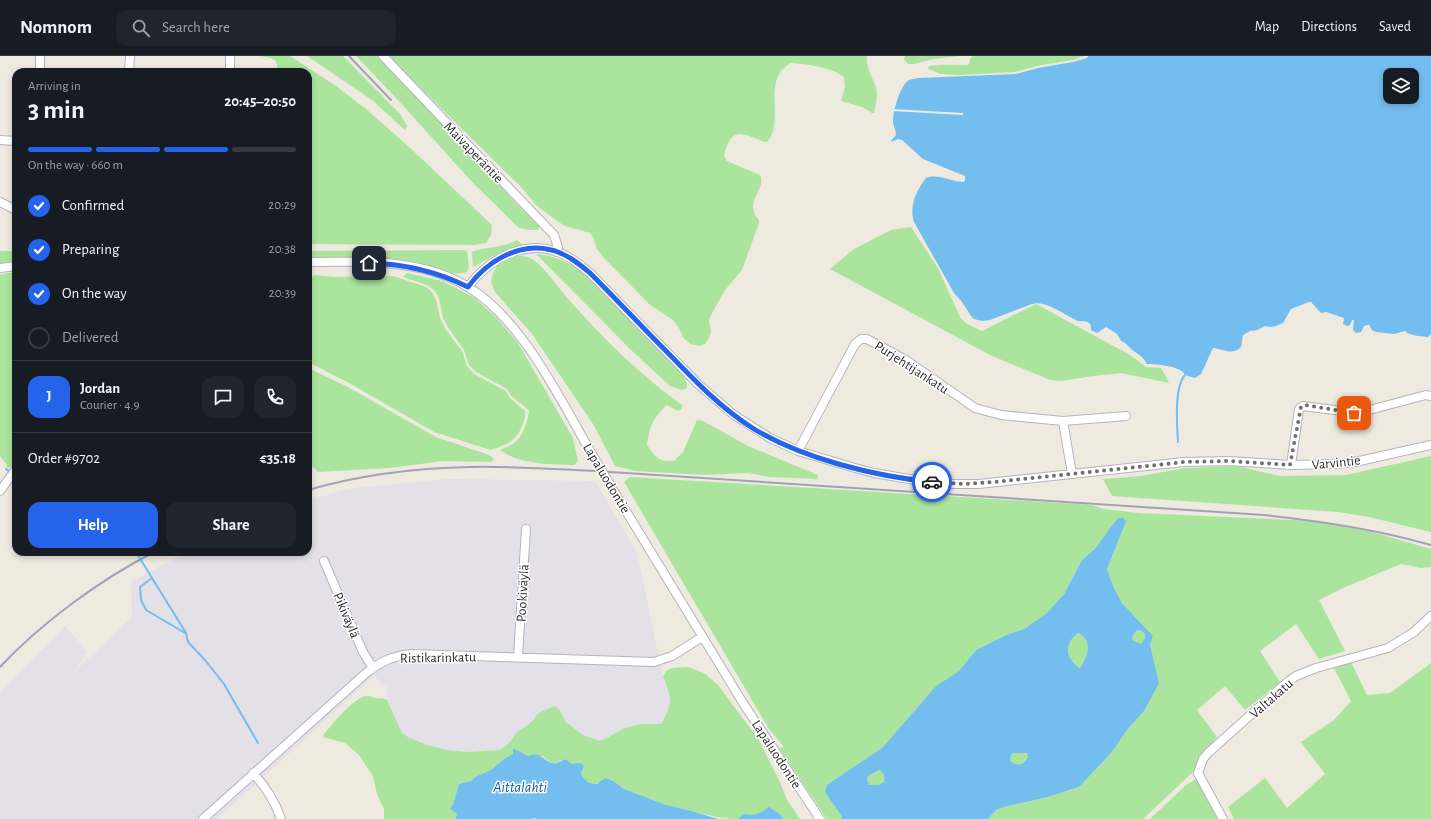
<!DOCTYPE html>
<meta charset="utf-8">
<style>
body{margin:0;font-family:"Alegreya Sans",sans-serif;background:#20242c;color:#f1f3f6;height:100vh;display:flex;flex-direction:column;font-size:15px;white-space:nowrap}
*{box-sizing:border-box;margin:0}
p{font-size:13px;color:#9ea1a6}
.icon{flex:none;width:22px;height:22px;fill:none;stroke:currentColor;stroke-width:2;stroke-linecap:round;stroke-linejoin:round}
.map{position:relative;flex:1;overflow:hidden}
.sheet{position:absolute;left:12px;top:12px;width:300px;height:488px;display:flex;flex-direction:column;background:#171b24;border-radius:12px;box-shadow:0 2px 6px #0003}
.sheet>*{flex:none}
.tools{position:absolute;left:1383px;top:12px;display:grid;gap:8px}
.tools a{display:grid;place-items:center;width:36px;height:36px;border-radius:8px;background:#171b24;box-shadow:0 2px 6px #0003;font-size:20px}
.pin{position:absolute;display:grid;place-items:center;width:34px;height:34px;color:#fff;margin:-17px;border-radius:8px;box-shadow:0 2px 6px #0006}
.courier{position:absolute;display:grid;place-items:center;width:40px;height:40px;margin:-20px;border:3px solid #2563eb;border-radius:50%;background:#fff;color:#222;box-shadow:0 1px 5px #0007}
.summary em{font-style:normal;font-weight:600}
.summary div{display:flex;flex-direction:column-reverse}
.summary{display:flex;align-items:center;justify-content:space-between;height:68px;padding:0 16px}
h1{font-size:26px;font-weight:600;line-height:30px}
.bar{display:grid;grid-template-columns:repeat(4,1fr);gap:6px 4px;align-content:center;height:48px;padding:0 16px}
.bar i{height:5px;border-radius:3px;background:#363941}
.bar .active{background:#2563eb}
.bar p{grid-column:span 4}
.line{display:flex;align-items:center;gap:10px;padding:0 16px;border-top:1px solid #363941}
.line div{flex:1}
.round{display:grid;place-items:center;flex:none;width:42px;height:42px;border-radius:12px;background:#20242c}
ol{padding:0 16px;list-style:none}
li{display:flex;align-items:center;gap:12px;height:44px}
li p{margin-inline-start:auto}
li .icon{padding:4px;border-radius:50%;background:#2563eb;color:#fff;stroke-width:4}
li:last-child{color:#9ea1a6}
li i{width:22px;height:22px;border:2px solid #363941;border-radius:50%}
.action{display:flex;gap:8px;margin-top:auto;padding:8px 16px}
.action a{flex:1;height:46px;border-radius:12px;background:#2563eb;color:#fff;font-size:16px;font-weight:600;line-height:46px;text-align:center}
.action a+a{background:#20242c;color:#f1f3f6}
header{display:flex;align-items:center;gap:24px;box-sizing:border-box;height:56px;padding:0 20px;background:#171b24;border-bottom:1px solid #363941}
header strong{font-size:19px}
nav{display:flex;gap:22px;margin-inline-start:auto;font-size:14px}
.search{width:280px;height:36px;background:#20242c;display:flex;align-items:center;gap:10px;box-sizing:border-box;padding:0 14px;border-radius:12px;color:#9ea1a6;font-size:15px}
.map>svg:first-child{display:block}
.industrial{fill:#e3e0e7}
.green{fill:#abe49d}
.water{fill:#74bdef;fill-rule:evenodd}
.pier{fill:#eeeae0}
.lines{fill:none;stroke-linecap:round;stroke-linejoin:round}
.stream{stroke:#74bdef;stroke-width:2}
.minor-casing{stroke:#b3b4c0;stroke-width:10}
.minor{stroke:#fff;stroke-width:8}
.rail{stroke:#a2a2b7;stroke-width:2}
.minor-bridge-casing{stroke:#b3b4c0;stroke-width:10;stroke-linecap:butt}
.minor-bridge{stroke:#fff;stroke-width:8}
.done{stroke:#716f6c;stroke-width:4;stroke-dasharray:0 7.2}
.route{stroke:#2563eb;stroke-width:5}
.labels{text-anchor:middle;stroke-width:3;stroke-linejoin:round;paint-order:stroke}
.street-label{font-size:14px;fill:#2d2d2d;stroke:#fff}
.water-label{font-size:15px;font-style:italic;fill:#0e59a1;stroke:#fff}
</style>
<header>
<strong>Nomnom</strong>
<div class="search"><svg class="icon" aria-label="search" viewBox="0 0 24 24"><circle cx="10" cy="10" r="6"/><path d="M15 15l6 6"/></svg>Search here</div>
<nav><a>Map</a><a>Directions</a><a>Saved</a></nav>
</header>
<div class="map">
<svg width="1431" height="763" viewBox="0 0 1431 763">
<rect width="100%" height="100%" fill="#eeeae0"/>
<path class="industrial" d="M447 423 595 425 637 496 663 621 671 643 669 655 661 668H641L624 672 607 682 600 685 583 679 566 666 559 653 537 658 534 663 528 669 517 676 509 687 500 694 469 696 446 694 427 689 408 681 402 677 387 644 386 631 374 620 217 763H0V636L65 570 87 595 73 617 132 561 131 526 162 509 189 496H308V445L346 433Z"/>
<path class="green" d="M260 0H290L336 30 366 53 407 89 492 169 491 179 486 187 475 189 308 188V16H277C279 2 272 2 260 0Z
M307 0H343L400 58 407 70 405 74 372 44Z
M356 0H378L516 147 540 170 538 174H529L519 172 509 162 473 127 397 43Z
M388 0H867C866 12 872 20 876 31 878 39 876 48 874 57H872L862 51 841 45 845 31 844 21C831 11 807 8 791 7 760 23 786 66 767 86 762 86 757 83 752 81 733 73 729 82 724 99L727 105 760 119C766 132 749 142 754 156 755 160 757 161 759 164V167L742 214 725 234 711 259 709 264 711 276 709 282 705 288 700 290 690 288 683 281 679 272 674 265 649 248 604 202 597 193 593 181 590 177 565 170 557 165 536 149 521 131Z
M905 0H960L933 3 914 8H908L904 4Z
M973 0H1083L1074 4 1041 9 1015 16 961 19 941 18 928 13 929 10C942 8 954 9 967 9L969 8 970 3Z
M911 171 938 212 960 261 967 268 982 275 1036 248 1130 299 1146 311 1161 312 1169 327 1121 317 1093 320 1061 325 1050 324 990 299 830 213 854 193 891 174Z
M517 184 523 189 493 200 473 211 472 196C487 190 501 193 517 184Z
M464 194 467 196C468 202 470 211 467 216 450 222 433 209 416 206 381 200 344 202 308 202V195Z
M0 195H16V207L0 208Z
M536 198C552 199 565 205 579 213L681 316 687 327V332L682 334 670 330 630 293Z
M517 200C524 200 528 200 534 204 546 213 560 234 570 245 604 283 641 320 682 349V353L678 355 667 349C652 363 650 370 647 389 655 401 659 406 674 405L683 396 697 364 703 365 748 390 818 419 817 423 770 421 748 417 705 419 636 415 615 410 593 368 532 278 495 236 491 226 493 217 498 209Z
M7 217H16V405L11 411 7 412V409L0 400V219Z
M407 217 442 225 475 242 497 262 518 287 573 382 578 405 574 409C550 408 520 409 500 394 514 388 520 385 525 370 527 364 529 360 529 354L511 340 507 333 476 316 469 309 464 294 449 273 443 262 439 242 434 234 427 229 403 221Z
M315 219 333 221 393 220 426 231 432 236 436 244 440 262 446 274 462 295 467 310 474 318 506 335 510 342 525 355C526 360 524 365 522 370 515 387 507 388 491 394L434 376 349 327 308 306V222Z
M308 312 346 330 436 381 489 399 494 403 491 406 444 405 389 412 318 416 308 406Z
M1431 400V476L1369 461 1338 456 1112 440 1103 423 1141 420 1185 412 1237 410 1280 420 1346 419Z
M630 421 1093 449 1104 453 1139 457 1314 465 1372 476 1431 493V511L1421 512 1401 508 1343 532 1319 544 1345 595 1319 603 1296 568 1260 595 1280 626 1245 654 1225 630 1197 654 1217 681 1202 699 1195 714 1143 763H988L996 754 1004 751 1048 741 1079 731 1112 696 1127 674 1144 655 1158 627 1150 589 1153 580 1122 547 1114 532 1107 513 1114 494 1118 462 1110 472 1095 493 1082 504 1064 538 1047 557 1024 573 1006 579 976 594 959 615 936 630 882 692 856 710 841 759 842 763H827L779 692 784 691 769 673 624 426Z
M1140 574 1145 578V582L1141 589 1132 584 1133 580 1136 575Z
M1078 577C1093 585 1088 601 1080 612 1065 602 1064 588 1078 577Z
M1351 606 1367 639 1390 637 1431 607V763H1234L1228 751 1265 722 1287 752 1325 718 1301 686 1334 664 1351 645 1333 610Z
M688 611 704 617 718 629 759 684 780 726 787 744 800 763H783L781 759 760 757 752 760 744 758C742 760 739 762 737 763 722 763 708 759 695 756 668 749 637 744 615 726L590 728 584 723 581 717 565 703C554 708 551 709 543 700H528L517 694H513V698L504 703 491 714 475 721 471 725 459 728 453 748 450 753 457 758 455 763H384V753L377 738 373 720 359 699 345 687 323 681 324 678C333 668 352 643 366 640 370 639 371 641 375 642 380 643 382 641 387 644L402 677 408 681 427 689 446 694 469 696 500 694 509 687 517 676 528 669 534 663 537 658 554 650 559 653 566 666 583 679 600 685 607 682 624 672 641 668H661C673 647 672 643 663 621L666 615 672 612Z
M1015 694 1027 697 1029 701V707L1018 711 1001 700Z
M879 714C884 717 885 720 884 726L878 729 869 730 867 724 868 720Z
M1196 723 1202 731 1217 763H1150L1186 729Z"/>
<path class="water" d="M1088 0H1431V278L1428 281C1420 280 1410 280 1405 275L1394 278 1376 276 1372 274 1369 269H1367L1364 270 1361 276 1356 277 1353 274 1354 264H1352L1350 269 1347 270 1343 268 1344 262 1326 256 1321 257 1311 246H1309L1291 253 1283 267 1276 270 1270 271 1265 270 1257 274 1250 275 1243 279 1241 291C1232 300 1224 293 1213 292L1201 318 1195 322 1185 319C1182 310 1155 308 1147 308 1143 300 1137 298 1131 293 1127 289 1126 287 1121 285L1117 278 1106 271 1097 277 1091 274C1091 272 1091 269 1090 268 1087 264 1082 266 1078 265 1065 260 1047 244 1032 248L990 264 982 265 974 263 971 260 962 246 954 237 914 166C909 150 916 135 926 122 937 117 952 126 964 126L965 124V120L923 103 902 84 898 83 891 86V85L896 79C896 75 894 71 893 67 892 58 900 29 909 24 911 23 915 23 918 22L1016 18 1038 12 1073 6 1087 2ZM1390 19H1412V41H1390Z
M1118 462H1123L1126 465 1107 513 1114 532 1122 547 1153 580 1150 589 1159 627 1144 655 1127 674 1112 696 1079 731 1048 741 1004 751 996 754 988 763H842L841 759 825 736 827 729 882 692 936 630 959 615 976 594 1006 579 1024 573 1047 557 1064 538 1082 504 1095 493 1110 472ZM1140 574 1145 578V582L1141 588 1132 584 1133 580 1136 575ZM1078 577C1093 584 1088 601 1080 612 1065 602 1064 588 1078 577ZM1013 697H1027L1028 701C1024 709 1018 711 1010 705V701ZM879 714C884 717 885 720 884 726L878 729H869L867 724 868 720Z
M513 693 517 694 528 700C542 694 545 709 556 707 559 707 563 704 565 703L572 708 580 707 584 709 581 717C584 725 589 728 597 728L605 722 615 726 624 733 663 748 695 756 718 763H537L535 762 531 763H455L457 758 450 753 453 748 459 728 471 725 475 721 491 714 504 703 513 698Z
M769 751 781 759 783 763H738L744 758C755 760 760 758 769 751Z"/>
<path class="pier" d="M892 53 963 57V59L892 55Z"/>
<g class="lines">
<path class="stream" d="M1178 386C1177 369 1174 331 1185 319
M6 413 10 416
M136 496 186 577 188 586 205 604 224 628 258 687
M152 522 140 531 141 544 146 554 185 577"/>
<defs>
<path id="minor" d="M40 0V16
M230 0V16
M383 0 554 179 558 191 557 196
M129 16 130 0
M0 84 16 85
M0 146 16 154
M308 206C339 206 371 204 402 209 424 212 449 219 468 231 523 264 561 345 593 400
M0 212 16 210
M468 231C492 199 533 179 570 202 577 206 584 212 590 217L699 329 734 359 770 382 798 395 855 412 874 417 921 425 953 428H979L1184 406 1229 405 1291 409 1336 408 1355 406 1431 389
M1063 365 1126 360
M798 395 855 288 861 283H867L906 304 975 352 1001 359 1063 365 1072 418
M1291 409 1299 353 1303 350 1358 357 1426 339 1431 340
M0 435 16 413
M615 437 743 647 820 763
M324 505 363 596 373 612
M518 601 526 473
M253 717C266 731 275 745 281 763
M203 763 365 618C380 606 392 600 411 598L654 606 672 600 702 581
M1223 763 1198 717 1203 703 1208 697 1285 628 1296 620 1316 612 1388 592 1414 576 1431 560"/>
</defs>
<use href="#minor" class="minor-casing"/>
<use href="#minor" class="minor"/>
<path class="rail" d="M349 0 391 44
M308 434C360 419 416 412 470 411 512 410 554 413 595 415L1264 459C1321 465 1376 473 1431 489
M0 611C41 567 100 524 154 496"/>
<defs>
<path id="minor-bridge" d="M593 400 615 437"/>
</defs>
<use href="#minor-bridge" class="minor-bridge-casing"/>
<use href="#minor-bridge" class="minor-bridge"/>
</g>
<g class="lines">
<path class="done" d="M932 426 965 428 995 426 1184 406 1230 405 1290 409 1301 351 1305 349 1354 357"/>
<path class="route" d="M369 207C405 208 436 215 468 231 492 199 533 179 570 202 577 206 584 212 590 217 617 244 643 272 670 299 696 326 722 353 754 373 804 403 874 420 932 426"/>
</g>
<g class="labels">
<g class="street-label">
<text transform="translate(474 96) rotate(46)" y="5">Maivaperäntie</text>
<text transform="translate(912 311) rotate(33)" y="5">Purjehtijankatu</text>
<text transform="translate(1336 406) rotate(-6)" y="5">Varvintie</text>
<text transform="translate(607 422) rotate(59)" y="5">Lapaluodontie</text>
<text transform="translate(522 537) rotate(-87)" y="5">Pookiväylä</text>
<text transform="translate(347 559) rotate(67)" y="5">Pikiväylä</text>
<text transform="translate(438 601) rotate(-1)" y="5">Ristikarinkatu</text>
<text transform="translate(1271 642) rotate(-41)" y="5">Valtakatu</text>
<text transform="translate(777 698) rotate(57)" y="5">Lapaluodontie</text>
</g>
<g class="water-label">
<text x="520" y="736">Aittalahti</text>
</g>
</g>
</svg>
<div class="tools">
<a><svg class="icon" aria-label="layers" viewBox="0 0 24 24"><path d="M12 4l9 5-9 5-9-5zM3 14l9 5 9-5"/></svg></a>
</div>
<div class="pin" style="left:1354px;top:357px;background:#ea580c"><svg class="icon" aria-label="bag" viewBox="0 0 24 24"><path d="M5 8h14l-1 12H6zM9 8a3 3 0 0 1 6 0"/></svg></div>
<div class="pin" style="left:369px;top:207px;background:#1f2937"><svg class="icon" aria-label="home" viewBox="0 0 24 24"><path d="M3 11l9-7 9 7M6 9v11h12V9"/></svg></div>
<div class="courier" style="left:932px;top:426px"><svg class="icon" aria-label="car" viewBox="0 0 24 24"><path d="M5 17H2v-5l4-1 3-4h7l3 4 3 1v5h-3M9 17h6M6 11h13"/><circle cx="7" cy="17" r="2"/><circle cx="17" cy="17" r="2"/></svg></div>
<section class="sheet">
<div class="summary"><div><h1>3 min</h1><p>Arriving in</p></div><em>20:45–20:50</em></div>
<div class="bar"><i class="active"></i><i class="active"></i><i class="active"></i><i></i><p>On the way · 660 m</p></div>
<ol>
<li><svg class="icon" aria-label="check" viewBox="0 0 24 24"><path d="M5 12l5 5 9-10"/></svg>Confirmed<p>20:29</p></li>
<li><svg class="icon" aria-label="check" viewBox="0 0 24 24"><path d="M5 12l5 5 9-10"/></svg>Preparing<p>20:38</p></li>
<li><svg class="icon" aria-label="check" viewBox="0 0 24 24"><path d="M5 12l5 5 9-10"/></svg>On the way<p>20:39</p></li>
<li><i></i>Delivered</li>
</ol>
<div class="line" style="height:72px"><b class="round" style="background:#2563eb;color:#fff">J</b><div><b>Jordan</b><p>Courier · 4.9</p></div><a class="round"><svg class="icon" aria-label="chat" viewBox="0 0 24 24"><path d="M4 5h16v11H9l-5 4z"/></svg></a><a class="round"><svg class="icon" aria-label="phone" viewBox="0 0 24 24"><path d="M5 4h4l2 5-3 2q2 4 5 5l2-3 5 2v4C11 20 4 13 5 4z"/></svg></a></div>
<div class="line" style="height:52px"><div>Order #9702</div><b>€35.18</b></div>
<div class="action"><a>Help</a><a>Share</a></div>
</section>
</div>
